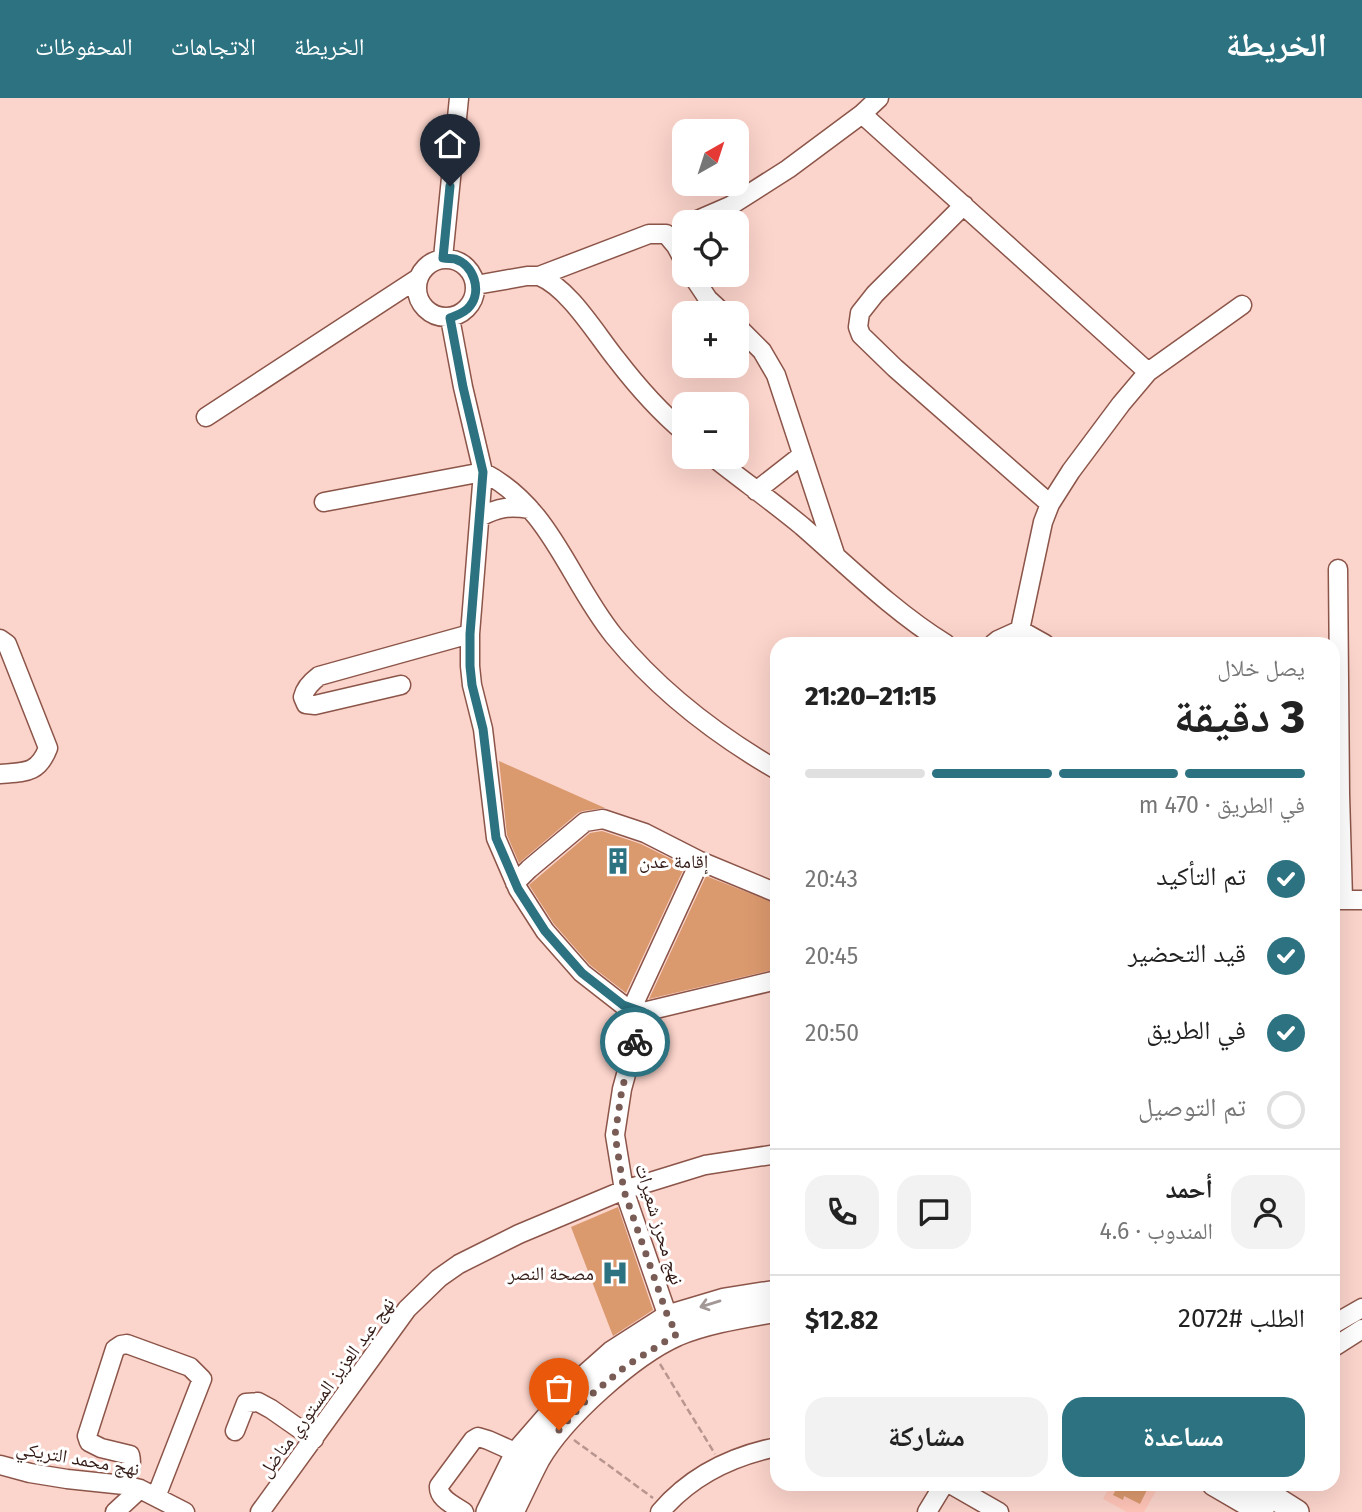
<!DOCTYPE html>
<html lang="ar">
<meta charset="utf-8">
<style>
body{margin:0;font-family:"Fira Sans","Noto Naskh Arabic",sans-serif;background:#f2f2f2;color:#222;direction:rtl;height:100vh;display:flex;flex-direction:column;font-size:26px;white-space:nowrap}
*{box-sizing:border-box;margin:0}
p{font-size:23px;color:#767676}
.icon{flex:none;width:38px;height:38px;fill:none;stroke:currentColor;stroke-width:2;stroke-linecap:round;stroke-linejoin:round}
.map{position:relative;flex:1;overflow:hidden;direction:ltr}
.drawer{position:absolute;left:770px;top:539px;width:570px;height:854px;display:flex;flex-direction:column;background:#fff;border-radius:21px;box-shadow:0 7px 28px #0002;direction:rtl}
.drawer>*{flex:none}
.needle{width:46px;rotate:39deg}
.fabs{position:absolute;left:672px;top:21px;display:grid;gap:14px}
.fabs a{display:grid;place-items:center;width:77px;height:77px;border-radius:14px;background:#fff;box-shadow:0 7px 28px #0002;font-size:35px}
.pin{position:absolute;display:grid;place-items:center;width:60px;height:60px;color:#fff;margin:-72px -30px;border-radius:50% 50% 50% 0;rotate:-45deg;box-shadow:0 0 7px #0007}
.pin .icon{rotate:45deg}
.courier{position:absolute;display:grid;place-items:center;width:70px;height:70px;margin:-35px;border:5px solid #2c7280;border-radius:50%;background:#fff;color:#222;box-shadow:0 2px 9px #0007}
.overview em{font-style:normal;font-weight:800}
.overview div{display:flex;flex-direction:column-reverse}
.overview{display:flex;align-items:center;justify-content:space-between;height:119px;padding:0 35px}
h1{font-size:46px;font-weight:800;line-height:52px}
.bar{display:grid;grid-template-columns:repeat(4,1fr);gap:10px 7px;align-content:center;height:84px;padding:0 35px}
.bar i{height:9px;border-radius:5px;background:#e0e0e0}
.bar .current{background:#2c7280}
.bar p{grid-column:span 4}
.line{display:flex;align-items:center;gap:18px;padding:0 35px;border-top:2px solid #e0e0e0}
.line div{flex:1}
.round{display:grid;place-items:center;flex:none;width:74px;height:74px;border-radius:21px;background:#f2f2f2}
ol{padding:0 35px;list-style:none}
li{display:flex;align-items:center;gap:21px;height:77px}
li p{margin-inline-start:auto}
li .icon{padding:7px;border-radius:50%;background:#2c7280;color:#fff;stroke-width:4}
li:last-child{color:#767676}
li i{width:38px;height:38px;border:4px solid #e0e0e0;border-radius:50%}
.cta{display:flex;gap:14px;margin-top:auto;padding:14px 35px}
.cta a{flex:1;height:80px;border-radius:21px;background:#2c7280;color:#fff;font-size:28px;font-weight:800;line-height:80px;text-align:center}
.cta a+a{background:#f2f2f2;color:#222}
header{display:flex;align-items:center;gap:42px;box-sizing:border-box;height:98px;padding:0 35px;background:#2c7280;color:#fff}
header strong{font-size:33px}
nav{display:flex;gap:38px;margin-inline-start:auto;font-size:24px}
.map>svg:first-child{display:block}
.built{fill:#ffc5b8}
.building{fill:#db996e}
.lines{fill:none;stroke-linecap:round;stroke-linejoin:round}
.minor-casing{stroke:#8c5549;stroke-width:21}
.major-casing{stroke:#8c5549;stroke-width:26}
.path{stroke:#b8968f;stroke-width:2.5;stroke-dasharray:7 3.5;stroke-linecap:butt}
.minor{stroke:#fff;stroke-width:18}
.major{stroke:#fff;stroke-width:23}
.oneway{stroke:#a39896}
.done{stroke:#795c55;stroke-width:7;stroke-dasharray:0 12.6}
.route{stroke:#2c7280;stroke-width:9}
.labels{text-anchor:middle;stroke-width:6;stroke-linejoin:round;paint-order:stroke}
.poi-label{font-size:19px;fill:#331b16;stroke:#fff;text-anchor:start}
.street-label{font-size:19px;fill:#331b16;stroke:#fff}
</style>
<header>
<strong>الخريطة</strong>
<nav><a>الخريطة</a><a>الاتجاهات</a><a>المحفوظات</a></nav>
</header>
<div class="map">
<svg width="1362" height="1414" viewBox="0 0 1362 1414">
<rect width="100%" height="100%" fill="#fbd4cb"/>
<path class="built" d="M1111 1386H1160L1144 1414H1127L1103 1401Z"/>
<path class="building" d="M499 663 605 710 583 713 578 715 519 765 507 737Z
M602 733 641 746 685 768 626 895 590 867 554 826 529 787 590 735Z
M706 778 777 806V871L649 901Z
M618 1109 653 1212 613 1238 571 1129Z
M1119 1386H1150L1140 1406 1124 1398 1123 1402 1113 1397Z"/>
<g class="lines">
<defs>
<path id="minor" d="M862 16 1148 274
M964 107 875 196 860 215 858 229 861 237 895 270 1050 406
M693 124 730 108 788 71 862 16 879 0
M443 160 459 0
M417 190a29 29 0 1 1 58 0a29 29 0 1 1-58 0Z
M692 177 708 201 723 215
M539 178C569 190 596 236 617 262 637 288 659 313 684 334
M476 187 527 178H539L649 136H666L676 148 684 163
M450 220 463 289 483 374 470 536V568L472 587 483 631 496 740 518 791 545 833 582 875 623 907 643 914
M737 228 762 253 776 277 835 456
M206 319 417 181
M713 359C742 382 773 404 802 428 849 469 893 513 946 546
M756 393 802 357
M324 404 483 374C552 410 568 481 614 538 660 594 715 636 777 672
M480 419C499 409 509 408 530 411
M1338 471 1340 696 1343 801
M1020 532 1043 424 1050 406 1071 373 1121 306 1148 274 1242 207
M0 541 7 546 48 650C38 676 25 674 0 676
M993 546 998 542 1020 532 1045 546
M401 587 315 607 306 606 303 599C305 590 311 584 319 578L470 536
M515 785 529 771 585 724 603 721 645 735 700 763 777 795
M1334 802H1362
M632 910 700 763
M1334 1226 1362 1210
M673 1228 668 1219 624 1092 615 1037 622 991 643 914 777 882
M1334 1249 1362 1231
M235 1333 246 1305 258 1304 271 1311 314 1341
M0 1367 30 1375 67 1381 124 1387 140 1391 185 1414
M950 1386 999 1414
M124 1387C128 1377 133 1368 130 1357L101 1350 89 1344 87 1338 115 1251 121 1247 127 1246 190 1269 202 1281 156 1399
M115 1414 140 1391
M260 1414 407 1211 439 1180 459 1166 519 1136 624 1092 705 1067 777 1056
M464 1414C454 1407 438 1401 439 1388L473 1342 478 1339 488 1342 517 1355
M660 1414C690 1379 732 1358 777 1349
M927 1414 944 1386"/>
<path id="major" d="M1214 1386 1262 1414
M1253 1386 1297 1414
M488 1414 517 1355 577 1286 612 1255 668 1219 725 1202 777 1194
M512 1414C521 1396 529 1378 538 1361 563 1318 632 1256 677 1236 709 1223 744 1218 777 1212"/>
</defs>
<use href="#minor" class="minor-casing"/>
<use href="#major" class="major-casing"/>
<path class="path" d="M773 1231 777 1254
M660 1266 715 1356
M574 1342 653 1400"/>
<use href="#minor" class="minor"/>
<use href="#major" class="major"/>
</g>
<defs><path id="oneway-shaft" d="M-6 0H5M1.5-3L5.5 0L1.5 3" fill="none" stroke-width="1.6" stroke-linecap="round" stroke-linejoin="round" transform="scale(1.75)"/></defs>
<use class="oneway" href="#oneway-shaft" transform="translate(710 1206) rotate(163)"/>
<g class="lines">
<path class="done" d="M559 1332 591 1297 626 1268 677 1236 668 1219 624 1093 615 1037 622 991 635 944"/>
<path class="route" d="M450 88 443 160C447 161 451 160 455 161 474 167 482 193 470 208 465 215 457 217 450 220L463 289 483 374 470 536V568L472 587 483 631 496 740 518 791 545 833 582 875 623 907 643 914 635 944"/>
</g>
<defs>
<symbol id="building-bare" viewBox="-9 -9 18 18"><path d="M-4-6H4V6H1V3H-1V6H-4ZM-2.5-4.3h1.7v1.8h-1.7ZM.8-4.3h1.7v1.8H.8ZM-2.5-1h1.7V.8h-1.7ZM.8-1h1.7V.8H.8Z" fill="#2c7280" stroke="#fff" stroke-width="2.5" paint-order="stroke"/></symbol>
<symbol id="hospital-bare" viewBox="-9 -9 18 18"><path d="M-5-5h3v3.5h4V-5h3V5h-3V1.5h-4V5h-3Z" fill="#2c7280" stroke="#fff" stroke-width="2.5" paint-order="stroke"/></symbol>
</defs>
<g fill-rule="evenodd">
<use href="#building-bare" x="599" y="744" width="38" height="38"/>
<use href="#hospital-bare" x="596" y="1156" width="38" height="38"/>
</g>
<g class="labels">
<g class="poi-label">
<text x="639" y="770">إقامة عدن</text>
<text x="594" y="1182" text-anchor="end">مصحة النصر</text>
</g>
<g class="street-label">
<text transform="translate(660 1126) rotate(73)" y="7">نهج محرز شعيرات</text>
<text transform="translate(326 1289) rotate(-54)" y="7">نهج عبد العزيز المستوري مناضل</text>
<text transform="translate(78 1360) rotate(10)" y="7">نهج محمد التريكي</text>
</g>
</g>
</svg>
<div class="fabs">
<a><svg class="needle" viewBox="-14 -14 28 28"><path d="M0-13l5 13h-10z" fill="#e53935"/><path d="M0 13l5-13h-10z" fill="#767676"/></svg></a>
<a><svg class="icon" aria-label="locate" viewBox="0 0 24 24"><circle cx="12" cy="12" r="6"/><path d="M12 2v4M12 18v4M2 12h4M18 12h4"/></svg></a>
<a>+</a>
<a>−</a>
</div>
<div class="pin" style="left:559px;top:1332px;background:#ea580c"><svg class="icon" aria-label="bag" viewBox="0 0 24 24"><path d="M5 8h14l-1 12H6zM9 8a3 3 0 0 1 6 0"/></svg></div>
<div class="pin" style="left:450px;top:88px;background:#1f2937"><svg class="icon" aria-label="home" viewBox="0 0 24 24"><path d="M3 11l9-7 9 7M6 9v11h12V9"/></svg></div>
<div class="courier" style="left:635px;top:944px"><svg class="icon" aria-label="bike" viewBox="0 0 24 24"><circle cx="6" cy="16" r="4"/><circle cx="18" cy="16" r="4"/><path d="M6 16l4-8h5l3 8M10 8l3 8H6M13 5h3"/></svg></div>
<section class="drawer">
<div class="overview"><div><h1>3 دقيقة</h1><p>يصل خلال</p></div><em>21:15–21:20</em></div>
<div class="bar"><i class="current"></i><i class="current"></i><i class="current"></i><i></i><p>في الطريق · 470 m</p></div>
<ol>
<li><svg class="icon" aria-label="check" viewBox="0 0 24 24"><path d="M5 12l5 5 9-10"/></svg>تم التأكيد<p>20:43</p></li>
<li><svg class="icon" aria-label="check" viewBox="0 0 24 24"><path d="M5 12l5 5 9-10"/></svg>قيد التحضير<p>20:45</p></li>
<li><svg class="icon" aria-label="check" viewBox="0 0 24 24"><path d="M5 12l5 5 9-10"/></svg>في الطريق<p>20:50</p></li>
<li><i></i>تم التوصيل</li>
</ol>
<div class="line" style="height:126px"><a class="round"><svg class="icon" aria-label="person" viewBox="0 0 24 24"><circle cx="12" cy="8" r="4"/><path d="M4 21q1-7 8-7t8 7"/></svg></a><div><b>أحمد</b><p>المندوب · 4.6</p></div><a class="round"><svg class="icon" aria-label="chat" viewBox="0 0 24 24"><path d="M4 5h16v11H9l-5 4z"/></svg></a><a class="round"><svg class="icon" aria-label="phone" viewBox="0 0 24 24"><path d="M5 4h4l2 5-3 2q2 4 5 5l2-3 5 2v4C11 20 4 13 5 4z"/></svg></a></div>
<div class="line" style="height:91px"><div>الطلب #2072</div><b>$12.82</b></div>
<div class="cta"><a>مساعدة</a><a>مشاركة</a></div>
</section>
</div>
